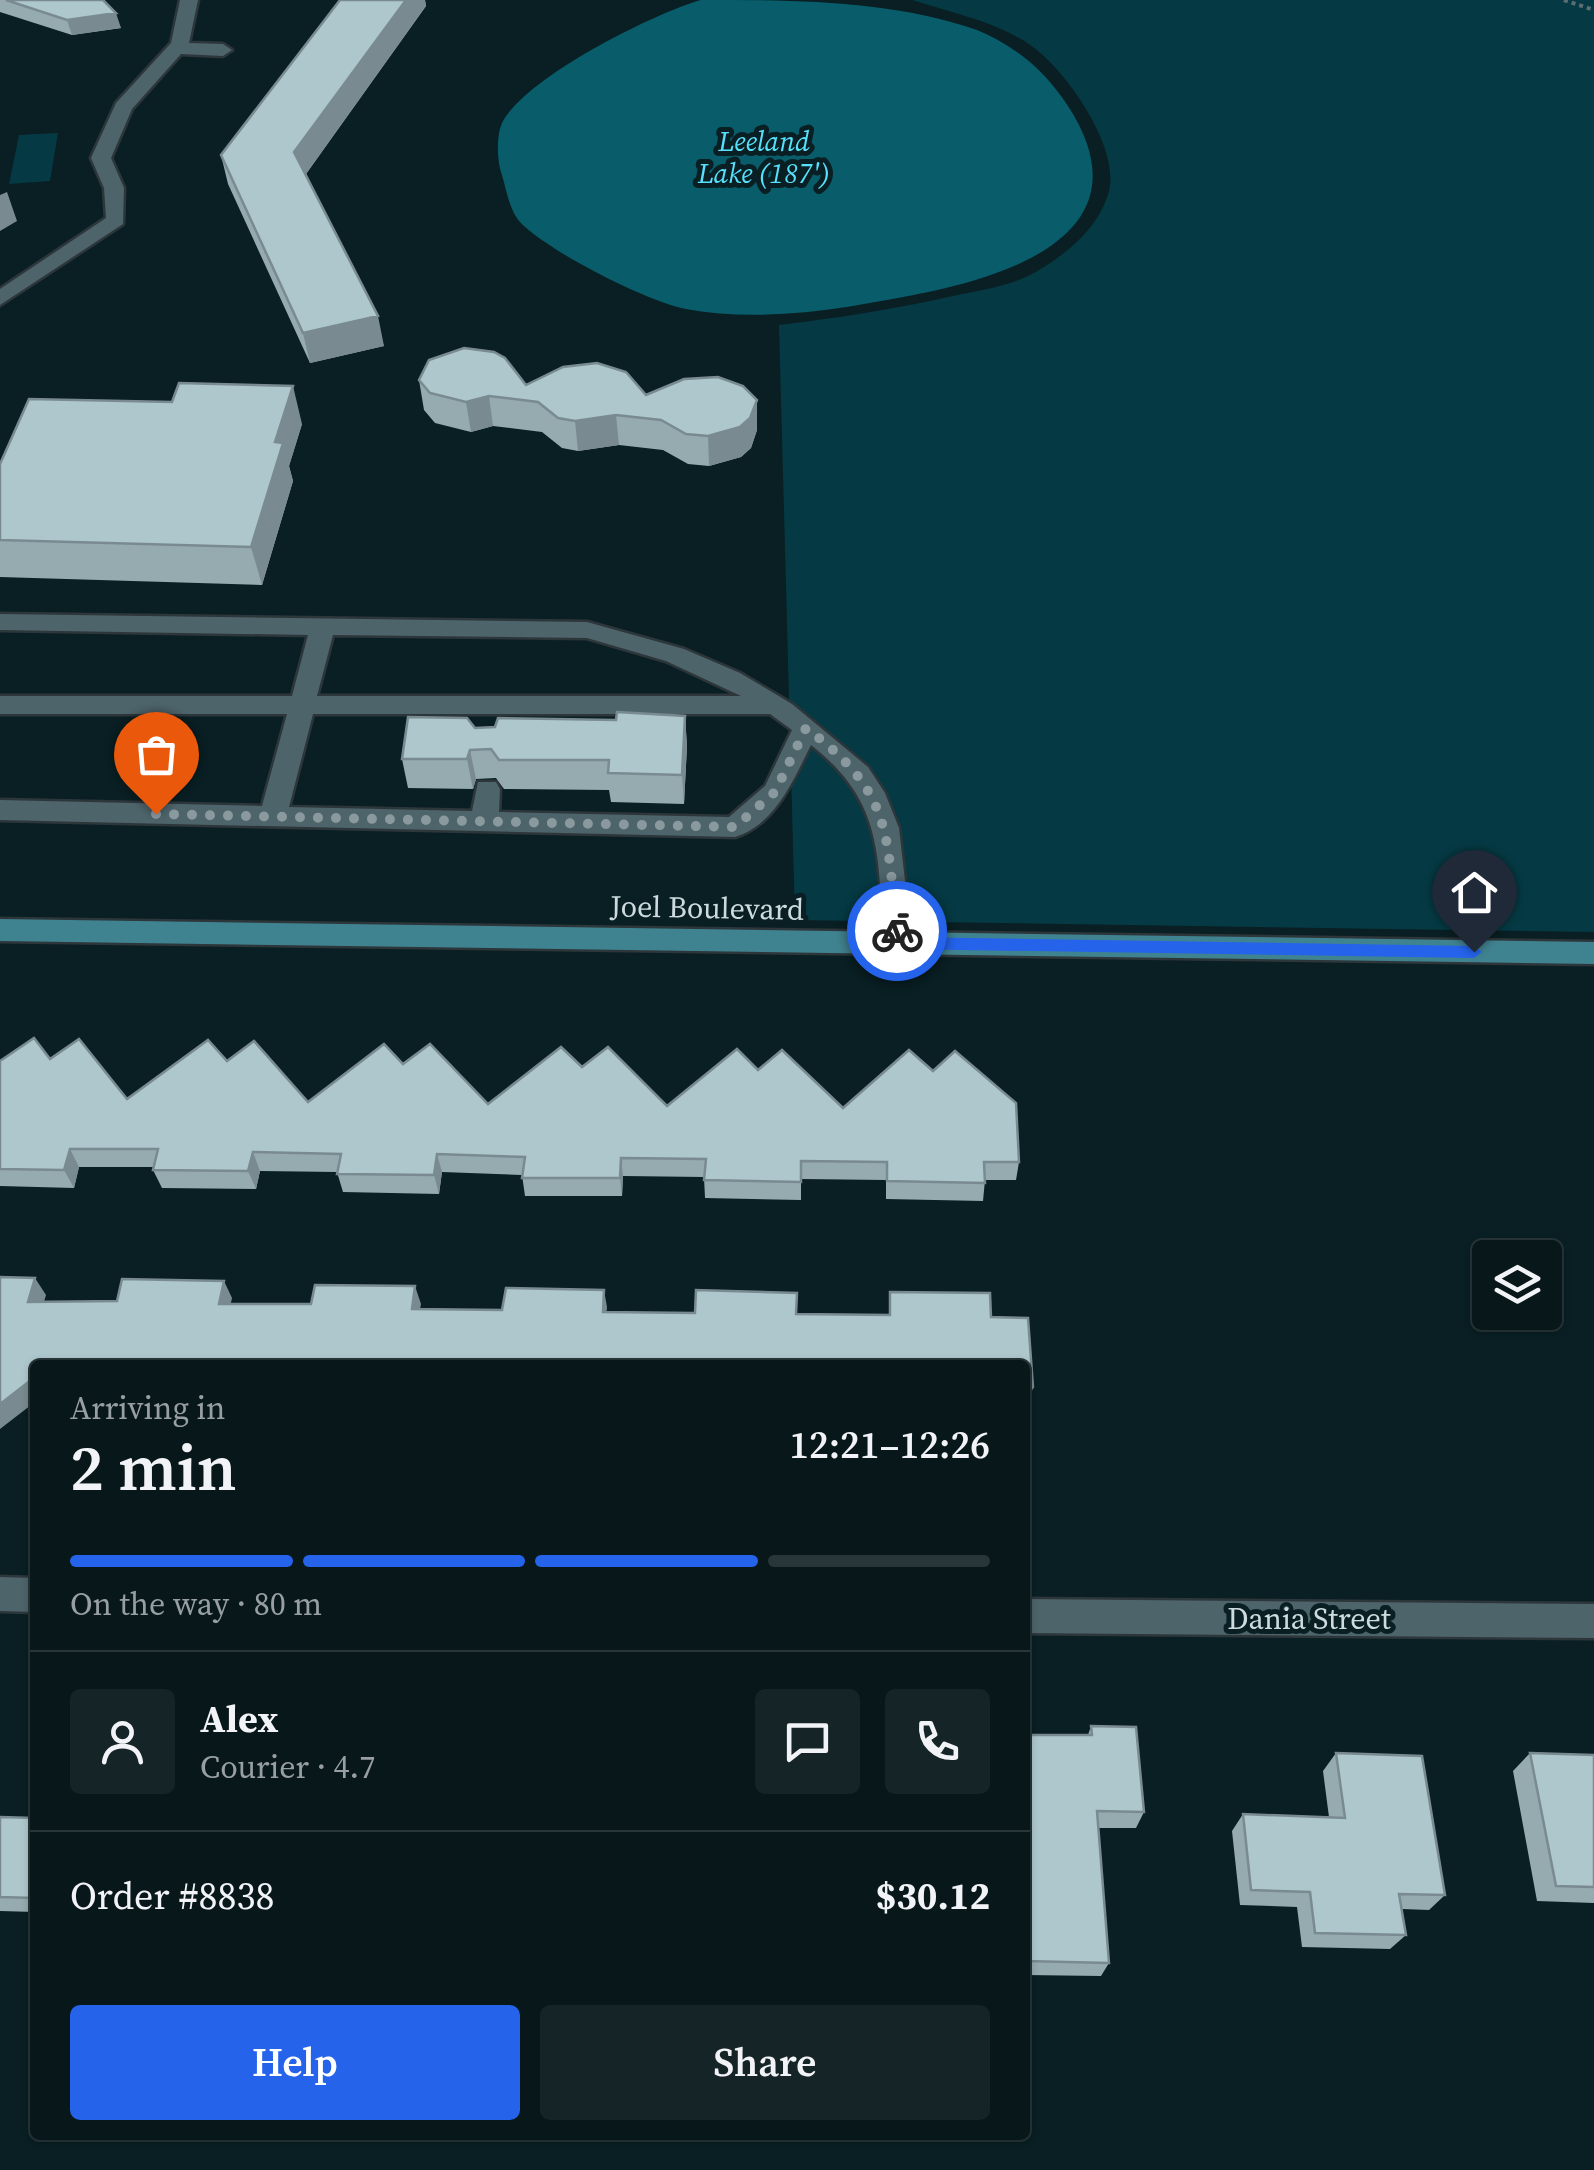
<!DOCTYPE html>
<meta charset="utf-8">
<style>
body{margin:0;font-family:"Source Serif 4",serif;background:#152427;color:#f1f3f6;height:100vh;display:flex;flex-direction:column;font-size:38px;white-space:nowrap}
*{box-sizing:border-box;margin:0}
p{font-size:32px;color:#989fa2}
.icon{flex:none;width:55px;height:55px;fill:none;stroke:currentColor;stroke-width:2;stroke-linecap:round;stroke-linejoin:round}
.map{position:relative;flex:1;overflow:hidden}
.panel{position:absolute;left:30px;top:1360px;width:1000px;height:780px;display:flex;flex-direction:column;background:#07171a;border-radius:10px;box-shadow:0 2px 8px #0004,0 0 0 2px #283639}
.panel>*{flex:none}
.tools{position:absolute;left:1472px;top:1240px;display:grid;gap:20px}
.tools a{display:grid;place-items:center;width:90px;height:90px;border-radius:10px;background:#07171a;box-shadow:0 2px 8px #0004,0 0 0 2px #283639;font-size:50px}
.pin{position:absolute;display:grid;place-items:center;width:85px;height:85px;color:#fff;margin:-102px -42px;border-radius:50% 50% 50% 0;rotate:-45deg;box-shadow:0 0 10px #0007}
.pin .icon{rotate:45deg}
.courier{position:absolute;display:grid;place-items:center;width:100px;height:100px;margin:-50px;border:8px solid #2563eb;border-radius:50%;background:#fff;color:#222;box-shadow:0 2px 12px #0007}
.summary em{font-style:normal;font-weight:600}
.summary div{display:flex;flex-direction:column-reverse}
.summary{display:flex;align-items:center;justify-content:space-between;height:170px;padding:0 40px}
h1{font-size:65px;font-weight:600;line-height:75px}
.bar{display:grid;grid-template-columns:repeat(4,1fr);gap:15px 10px;align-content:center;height:120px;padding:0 40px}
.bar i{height:12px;border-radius:8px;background:#283639}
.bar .current{background:#2563eb}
.bar p{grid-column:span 4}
.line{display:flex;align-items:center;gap:25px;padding:0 40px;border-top:2px solid #283639}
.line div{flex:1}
.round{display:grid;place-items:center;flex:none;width:105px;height:105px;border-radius:10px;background:#152427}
.cta{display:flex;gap:20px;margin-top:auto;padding:20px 40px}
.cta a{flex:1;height:115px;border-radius:10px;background:#2563eb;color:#fff;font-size:40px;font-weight:600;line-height:115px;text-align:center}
.cta a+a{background:#152427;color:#f1f3f6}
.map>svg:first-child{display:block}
.green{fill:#053a44}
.water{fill:#095d6b}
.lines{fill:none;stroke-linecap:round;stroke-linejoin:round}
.minor-casing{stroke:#2d363a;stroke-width:5}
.major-casing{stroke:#2d363a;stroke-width:5}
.path{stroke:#5c6e72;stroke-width:4;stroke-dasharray:4 4;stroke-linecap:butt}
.minor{fill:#4d646a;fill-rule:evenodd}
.major{fill:#408390;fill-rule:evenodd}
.wall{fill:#95abb0}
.shaded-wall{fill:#798b90}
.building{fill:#adc7cd;stroke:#798b90;stroke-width:2.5}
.route{fill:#2563eb}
.done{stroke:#89999d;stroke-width:10;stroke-dasharray:0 18}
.labels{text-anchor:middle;stroke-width:10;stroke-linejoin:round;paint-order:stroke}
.far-water-label{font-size:28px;font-style:italic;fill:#56e0fb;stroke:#091f23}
.street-label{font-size:30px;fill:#cedbde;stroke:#091f23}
</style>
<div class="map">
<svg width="1594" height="2170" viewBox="0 0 1594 2170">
<rect width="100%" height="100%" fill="#091f23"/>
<path class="green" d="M912 0H1594V932L795 920 779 325C838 318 895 309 953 296 977 291 1004 287 1026 277 1060 260 1099 230 1109 191 1120 147 1067 72 1033 47 999 22 952 13 912 0Z
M58 133 50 181 9 184 19 135Z"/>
<path class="water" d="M701 0C795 0 889 0 977 30 1017 47 1044 70 1068 106 1144 223 1029 270 933 291 853 307 768 324 686 309 647 302 546 250 520 222 509 210 506 187 501 172 497 159 496 134 503 121 529 76 652 14 701 0Z"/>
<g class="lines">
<defs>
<path id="minor" d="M180 0H198L189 43 223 44 232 50 223 56 181 54 132 109 111 158 124 188 123 224 0 305V289L106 218 104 188 91 158 116 103 171 43Z
M0 614 587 622 684 649 740 673 792 704 868 767 885 793 899 828 912 943 908 951 898 954 888 951 884 943C877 857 885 803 811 745 794 779 775 825 735 837L0 820V800L262 806 287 714H0V696H292L308 635 0 630ZM333 635 587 638 666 661 741 696H317ZM313 714H770L792 730 765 786 729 817 499 812 500 789 496 782H478L472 811 289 807Z
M0 1577 35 1578V1612L0 1611Z
M1025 1599 1594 1604V1638L1025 1633Z"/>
<path id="major" d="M0 919 1594 942V964L0 941Z"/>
</defs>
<use href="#minor" class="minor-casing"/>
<use href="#major" class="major-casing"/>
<path class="path" d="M1564 0 1594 10"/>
<use href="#minor" class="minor"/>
<use href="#major" class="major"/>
</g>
<path class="wall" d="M0 0H103L121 28 72 35 0 12Z
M340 0H425L426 6 306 174 384 346 310 363 228 184 221 155Z
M419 380 526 385 646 395 757 430 751 448 741 457 709 466 688 464 663 450 619 445 578 451 562 448 542 432 493 426 471 432 435 423 424 410Z
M302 424 289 466 293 481 262 585 0 577V464Z
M685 716 687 746 684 804 611 802 609 790 504 789 496 778 476 779 473 789 408 788 402 759 475 728Z
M50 1059 127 1099 227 1061 308 1102 403 1064 488 1104 582 1067 667 1106 758 1070 843 1108 1019 1162 1016 1180H985L983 1201 886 1199V1180L801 1179V1200L705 1198 704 1177 623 1176 622 1196H525L522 1175 442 1172 439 1194 343 1192 337 1172 260 1171 256 1189 162 1188 153 1170 154 1167H79L74 1188 0 1186V1061Z
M1091 1726 1144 1812 1136 1828H1098L1109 1963 1101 1976 1025 1975V1735H1088Z
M1336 1753 1445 1895 1429 1910 1402 1909 1406 1935 1390 1949 1302 1947 1297 1907 1240 1905 1232 1831 1243 1814 1329 1817 1323 1771Z
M1530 1753 1594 1755V1903L1537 1901 1513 1771Z
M0 1817 35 1818V1817V1912L0 1911Z"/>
<path class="shaded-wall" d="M406 0H425L426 6 301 181 294 152Z
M116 13 121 28 72 35 67 20Z
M7 192 17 221 0 231V195Z
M378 316 384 346 310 363 303 333Z
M293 386 302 424 289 466 293 481 262 585 251 547 275 442Z
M489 396 493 426 471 432 466 402Z
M757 400V430L751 448 741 457 709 466 708 436Z
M616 415 619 445 578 451 575 421Z
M685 716 687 746 684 804 682 775Z
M470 750 476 779 473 789 467 759Z
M70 1149 79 1167 74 1188 64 1170Z
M253 1152 260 1171 256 1189 248 1171Z
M437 1154 442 1172 439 1194 434 1175Z
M621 1158 623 1176 622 1196 620 1178Z
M35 1278 46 1295 39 1319 28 1302Z
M224 1281 232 1298 227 1321 219 1304Z
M415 1286 421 1304 417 1326 412 1309Z
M604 1290 607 1307 605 1329 603 1312Z
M35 1377V1402L0 1429V1404Z
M1033 1387 1029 1403 1025 1407V1395Z"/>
<path class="building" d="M6 0H103L116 13 67 20Z
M340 0H406L294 152 378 316 303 333 221 155Z
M464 348 494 352 505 358 526 385 563 367 597 363 626 372 646 395 684 379 718 377 743 386 757 400 750 418 740 427 708 436 686 434 661 420 616 415 575 421 558 418 538 402 489 396 466 402 430 393 419 380 429 360Z
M179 383 293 386 275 442 283 443 251 547 0 540V464L29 399 172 402Z
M617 712 685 716 682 775 608 773 609 760H499L491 749 470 750 467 759H402L408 717 467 718 475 728 495 727 498 718 616 720Z
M34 1038 50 1059 79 1039 127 1099 208 1040 227 1061 254 1041 308 1102 384 1044 403 1064 430 1044 488 1104 561 1047 582 1067 608 1047 667 1106 737 1049 758 1070 782 1050 843 1108 909 1050 933 1071 955 1051 1016 1103 1019 1162H984L985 1183 887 1181V1162L801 1161V1182L704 1180 706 1159 621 1158 620 1178H522L525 1157 437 1154 434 1175 337 1174 341 1154 253 1152 248 1171 153 1170 158 1149H70L64 1170 0 1169V1061Z
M0 1277 35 1278 28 1302 117 1301 122 1279 224 1281 219 1304H311L315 1285 415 1286 412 1309 502 1310 506 1288 604 1290 603 1312 695 1313 696 1290 797 1293 796 1314 890 1315V1292L990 1293 991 1317 1028 1318 1033 1387 1025 1395V1365H58L55 1361 50 1365H35V1377L0 1404Z
M1091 1726 1136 1727 1144 1812 1097 1811 1109 1963 1025 1961V1735H1092Z
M1336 1753 1422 1756 1445 1895 1399 1894 1406 1935 1315 1933 1310 1892 1251 1890 1243 1814 1345 1818Z
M1530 1753 1594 1755V1887L1556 1886Z
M0 1817 35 1818V1817V1898L0 1897Z"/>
<path class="route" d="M897 925 902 927 905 937 1474 946 1482 952 1474 958 898 949 890 943 889 931Z"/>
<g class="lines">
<path class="done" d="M156 814 735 827 775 792 806 728C892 792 886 831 897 931"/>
</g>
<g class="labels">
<g class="far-water-label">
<text x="764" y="151">Leeland<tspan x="764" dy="32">Lake (187')</tspan></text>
</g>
<g class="street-label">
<text transform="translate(707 908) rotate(1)" y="10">Joel Boulevard</text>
<text x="1309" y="1629">Dania Street</text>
</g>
</g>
</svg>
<div class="tools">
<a><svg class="icon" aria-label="layers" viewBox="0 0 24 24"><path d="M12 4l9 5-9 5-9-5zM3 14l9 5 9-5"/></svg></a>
</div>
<div class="pin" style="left:156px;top:814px;background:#ea580c"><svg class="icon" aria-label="bag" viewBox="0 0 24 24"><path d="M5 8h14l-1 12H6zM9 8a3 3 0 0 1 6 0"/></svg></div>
<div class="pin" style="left:1474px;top:952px;background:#1f2937"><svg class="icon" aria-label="home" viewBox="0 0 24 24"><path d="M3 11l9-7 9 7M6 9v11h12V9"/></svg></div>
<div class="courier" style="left:897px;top:931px"><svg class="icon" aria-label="bike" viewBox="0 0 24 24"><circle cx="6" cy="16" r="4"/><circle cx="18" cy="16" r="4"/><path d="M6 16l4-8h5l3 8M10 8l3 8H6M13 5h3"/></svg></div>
<section class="panel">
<div class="summary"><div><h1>2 min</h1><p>Arriving in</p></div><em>12:21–12:26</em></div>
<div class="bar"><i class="current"></i><i class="current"></i><i class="current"></i><i></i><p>On the way · 80 m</p></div>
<div class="line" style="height:180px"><a class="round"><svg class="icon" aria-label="person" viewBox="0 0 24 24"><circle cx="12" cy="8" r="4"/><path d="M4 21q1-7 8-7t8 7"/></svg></a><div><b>Alex</b><p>Courier · 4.7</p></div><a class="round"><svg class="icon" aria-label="chat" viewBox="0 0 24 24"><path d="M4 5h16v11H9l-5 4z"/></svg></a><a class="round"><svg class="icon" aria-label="phone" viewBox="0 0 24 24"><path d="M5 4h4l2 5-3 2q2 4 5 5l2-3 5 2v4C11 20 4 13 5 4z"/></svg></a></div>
<div class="line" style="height:130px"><div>Order #8838</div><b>$30.12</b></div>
<div class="cta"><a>Help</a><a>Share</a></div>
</section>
</div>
